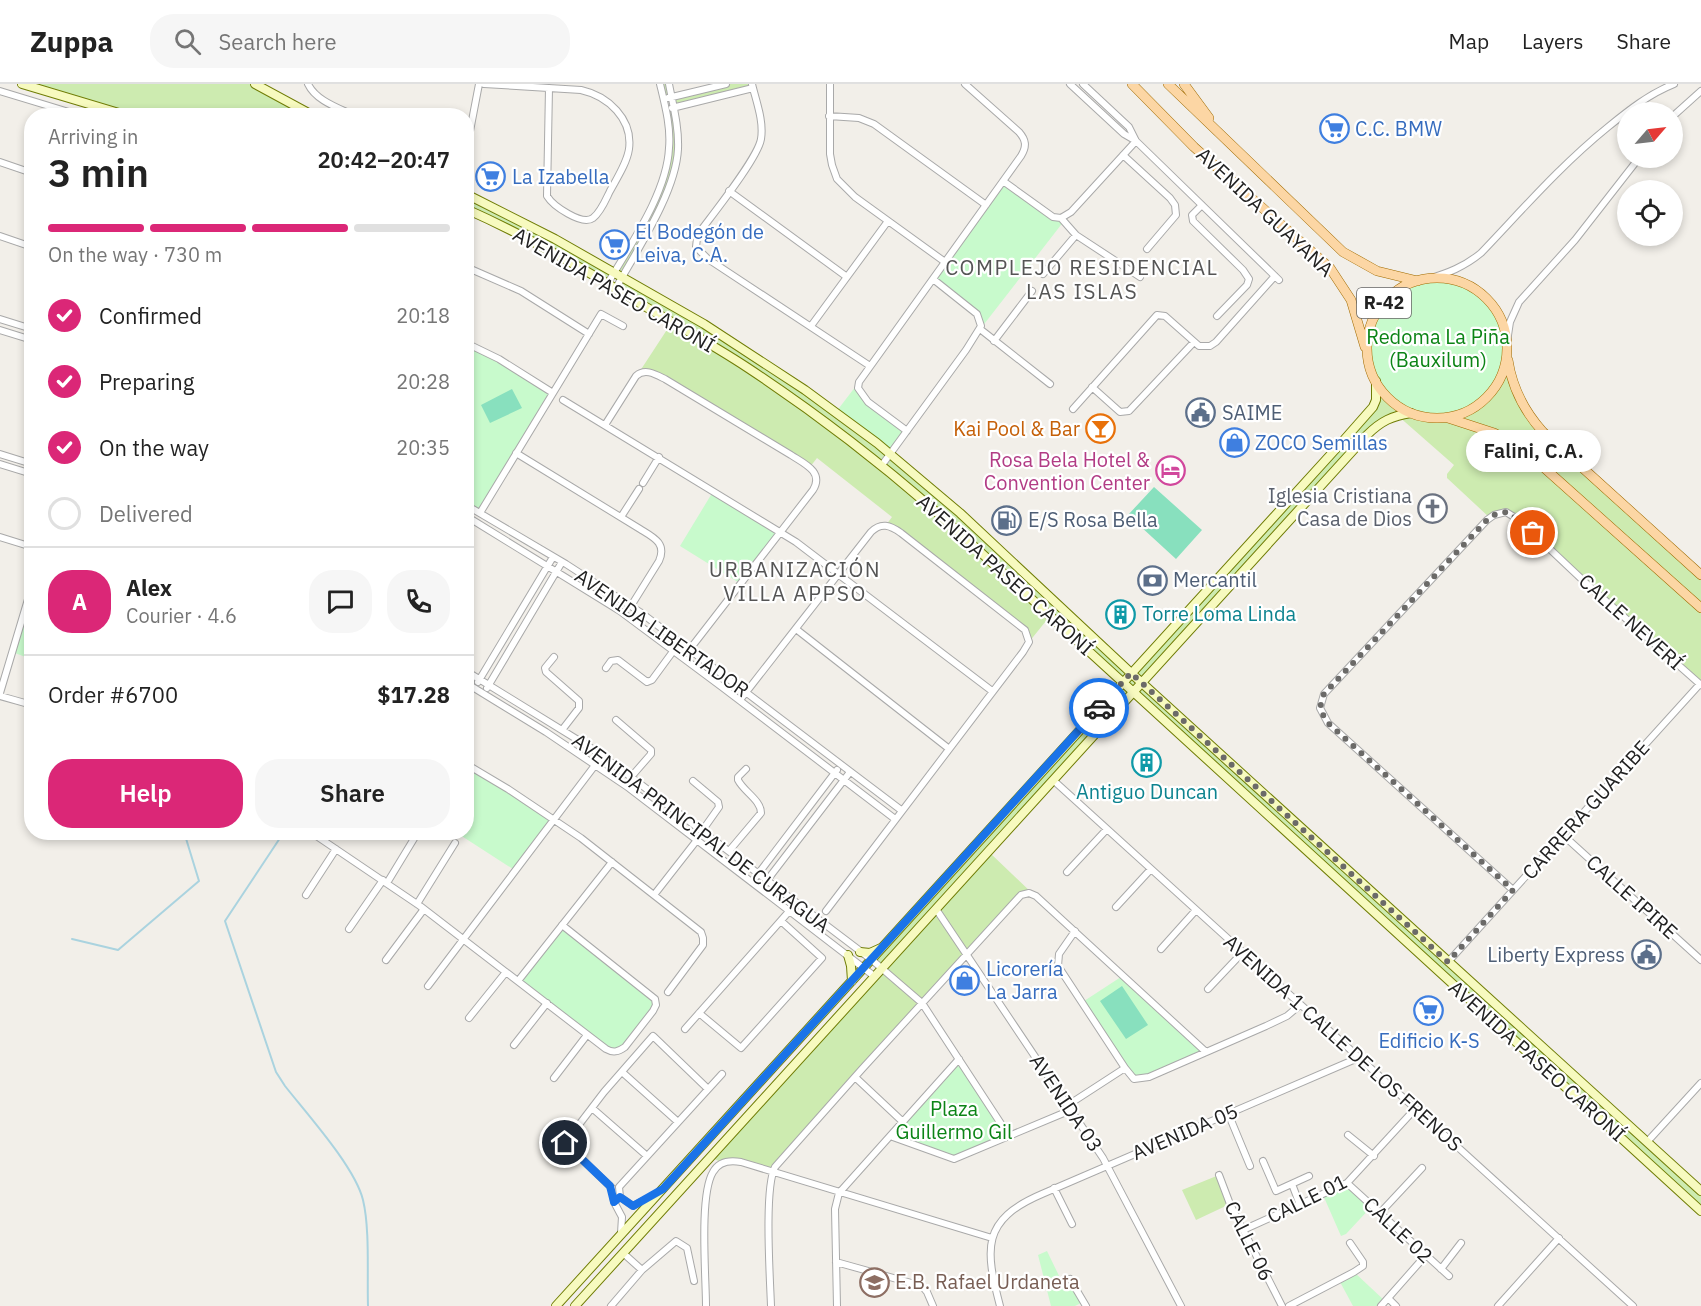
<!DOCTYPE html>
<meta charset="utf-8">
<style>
body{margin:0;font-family:"IBM Plex Sans",sans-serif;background:#f6f6f6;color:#222;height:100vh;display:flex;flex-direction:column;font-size:22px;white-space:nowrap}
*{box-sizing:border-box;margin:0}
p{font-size:20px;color:#767676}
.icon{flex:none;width:33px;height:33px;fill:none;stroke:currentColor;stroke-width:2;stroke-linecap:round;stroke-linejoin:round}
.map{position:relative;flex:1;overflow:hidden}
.side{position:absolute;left:24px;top:24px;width:450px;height:732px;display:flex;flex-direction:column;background:#fff;border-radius:24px;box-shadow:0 3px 9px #0003}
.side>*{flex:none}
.needle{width:39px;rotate:62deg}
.controls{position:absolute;left:1617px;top:18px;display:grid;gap:12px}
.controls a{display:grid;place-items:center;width:66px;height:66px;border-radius:50%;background:#fff;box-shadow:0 3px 9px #0003;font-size:30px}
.pin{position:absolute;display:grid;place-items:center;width:51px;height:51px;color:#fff;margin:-26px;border:3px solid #fff;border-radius:50%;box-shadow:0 2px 6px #0007}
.courier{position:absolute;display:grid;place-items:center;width:60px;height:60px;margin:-30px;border:4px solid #1a73e8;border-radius:50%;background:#fff;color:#222;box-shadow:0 2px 8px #0007}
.bubble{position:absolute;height:42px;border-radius:21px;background:#fff;box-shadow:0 3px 9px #0003;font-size:20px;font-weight:600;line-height:42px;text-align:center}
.headline em{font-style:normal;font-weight:600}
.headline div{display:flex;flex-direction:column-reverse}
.headline{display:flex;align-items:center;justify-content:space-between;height:102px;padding:0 24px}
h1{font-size:39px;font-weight:600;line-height:45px}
.bar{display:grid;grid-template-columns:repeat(4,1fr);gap:9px 6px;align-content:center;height:72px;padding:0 24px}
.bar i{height:8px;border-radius:4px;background:#e0e0e0}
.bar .selected{background:#db2777}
.bar p{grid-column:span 4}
.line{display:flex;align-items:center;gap:15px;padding:0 24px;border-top:2px solid #e0e0e0}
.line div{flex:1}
.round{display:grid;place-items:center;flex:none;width:63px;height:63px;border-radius:24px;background:#f6f6f6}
ol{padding:0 24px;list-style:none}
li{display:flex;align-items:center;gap:18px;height:66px}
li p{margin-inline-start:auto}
li .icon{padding:6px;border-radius:50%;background:#db2777;color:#fff;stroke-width:4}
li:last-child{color:#767676}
li i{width:33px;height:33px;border:3px solid #e0e0e0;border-radius:50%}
.button{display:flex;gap:12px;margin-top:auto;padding:12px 24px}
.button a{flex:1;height:69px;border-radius:24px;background:#db2777;color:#fff;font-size:24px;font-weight:600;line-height:69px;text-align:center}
.button a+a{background:#f6f6f6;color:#222}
header{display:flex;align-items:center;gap:36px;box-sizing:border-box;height:84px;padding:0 30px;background:#fff;border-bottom:2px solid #e0e0e0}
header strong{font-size:28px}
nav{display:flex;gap:33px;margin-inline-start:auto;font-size:21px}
.search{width:420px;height:54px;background:#f6f6f6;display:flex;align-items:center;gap:15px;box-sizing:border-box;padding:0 21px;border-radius:24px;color:#767676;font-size:22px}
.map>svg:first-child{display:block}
.grass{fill:#cdebb0}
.park{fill:#c8facc}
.pitch{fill:#88e0be}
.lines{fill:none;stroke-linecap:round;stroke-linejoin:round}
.stream{stroke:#aad3df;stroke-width:2}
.street-casing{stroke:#a9a9a9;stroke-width:8}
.secondary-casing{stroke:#707d05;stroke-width:10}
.primary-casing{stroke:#a06b00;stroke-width:10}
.street{stroke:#fff;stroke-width:6}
.secondary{stroke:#f7fabf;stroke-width:8}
.primary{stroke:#fcd6a4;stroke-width:9}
.done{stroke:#6b6a68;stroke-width:6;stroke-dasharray:0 10.8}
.route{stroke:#1a73e8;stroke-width:8}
.labels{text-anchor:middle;stroke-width:4.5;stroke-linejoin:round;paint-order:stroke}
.shield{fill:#fff;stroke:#646464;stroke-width:1.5}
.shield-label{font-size:18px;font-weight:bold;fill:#222}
.shop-label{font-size:20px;fill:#366cbe;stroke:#fff;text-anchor:start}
.street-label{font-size:20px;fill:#222;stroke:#fff}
.park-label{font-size:20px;fill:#0c8416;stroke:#fff}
.service-label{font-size:20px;fill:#4e5e75;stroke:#fff;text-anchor:start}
.food-label{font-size:20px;fill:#c56008;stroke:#fff;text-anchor:end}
.hotel-label{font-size:20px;fill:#b23c85;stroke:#fff;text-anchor:end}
.worship-label{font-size:20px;fill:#5b616d;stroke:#fff;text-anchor:end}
.culture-label{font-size:20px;fill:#0d838f;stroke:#fff;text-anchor:start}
.education-label{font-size:20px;fill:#785e54;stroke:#fff;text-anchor:start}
.neighbourhood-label{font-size:21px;letter-spacing:1.5px;fill:#555;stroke:#fff}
</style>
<header>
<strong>Zuppa</strong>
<div class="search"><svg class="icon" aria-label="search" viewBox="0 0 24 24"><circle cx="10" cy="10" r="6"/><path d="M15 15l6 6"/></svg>Search here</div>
<nav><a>Map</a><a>Layers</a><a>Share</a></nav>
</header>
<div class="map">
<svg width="1701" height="1222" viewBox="0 0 1701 1222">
<rect width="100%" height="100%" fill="#f2efe9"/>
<path class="grass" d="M22 0H255L314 31H129Z
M660 0H669L671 12 726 0H752L753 4 674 23 678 49 672 98 622 193 704 240 877 359 1131 589 1373 323 1376 297 1382 306 1507 258 1519 308 1533 337 1701 491V601L1506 428 1490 434 1447 394V390L1454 381 1397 331 1381 337 1142 598 1701 1107V1127L1133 607 989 768 1033 810 1025 809 772 1089 741 1078 723 1079 710 1073 881 885 872 876 1123 598 1050 532 1029 558 1028 552 886 441 892 433 817 374 810 383 658 291 638 290 672 238 616 204 622 193 614 188 608 199 467 125 466 110 614 188 648 128 668 75 665 25 673 23 671 13 663 15Z
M1219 1091 1230 1120 1196 1136 1182 1106Z"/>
<path class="park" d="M1003 97 1057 134 1071 128 978 248 980 235 933 195Z
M1367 264a70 70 0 1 1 140 0a70 70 0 1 1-140 0Z
M467 259 553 309 480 429 467 421Z
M859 298 860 308 907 347 890 370 836 328Z
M714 406 781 448 741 500 680 462Z
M31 502V575L12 568Z
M467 680 555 736 516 787 457 749 466 748Z
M562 841 656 918 625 963 612 967 518 897Z
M1124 891 1206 968 1149 993 1131 992 1081 919Z
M959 975 1009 1052 958 1074 890 1052Z
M1347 1099 1372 1122 1346 1150 1341 1152 1323 1111Z
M1047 1167 1062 1198 1070 1195 1083 1218 1075 1222H1051L1038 1171Z
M1354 1188 1385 1217 1381 1222H1353L1339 1196Z"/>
<path class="pitch" d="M512 305 522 324 490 339 481 321Z
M1154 403 1202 446 1176 475 1128 431Z
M1122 902 1148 941 1126 955 1100 917Z"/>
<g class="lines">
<path class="stream" d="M282 751 225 837 276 988 285 1002C307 1030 355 1083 363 1116 370 1145 367 1190 368 1222
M72 855 118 866 199 797 184 748"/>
<defs>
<path id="street" d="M308 0C316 17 339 24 355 32
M484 0 581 6C608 12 633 35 629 65 627 79 617 94 610 107 606 115 601 128 593 134 582 142 553 122 547 112L549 4
M752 0C756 17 764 37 761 55 758 74 713 130 699 149L697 154 696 163 708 175 870 282
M830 0V70L832 81 837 95 855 113 945 178
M1070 0 1124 50 1136 57 1279 196
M1083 0 1129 43 1136 57
M0 7 82 32
M668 14 726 0
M672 24 753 4
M829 32 859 34 874 40 986 121
M1672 33 1701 7
M466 68 479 0
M1123 71 1170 114 1175 121 1176 131 1147 165
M0 78 32 89
M1003 97 1053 133 1061 134 1076 151 1140 193
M729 107 847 193
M1202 121 1192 131 1193 137 1243 186 1249 195 1247 201 1217 232
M1061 134 1071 128 1136 57
M0 152 32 163
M466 183 521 207 589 250
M1043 190 1076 151
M1428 195C1448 189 1464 183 1481 169 1523 125 1561 81 1608 43 1629 26 1649 10 1674 0
M608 199C630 161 667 109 669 64 671 43 665 21 660 0
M616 204C637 166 676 108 678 65 679 43 673 21 669 0
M0 235 32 245
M811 242 888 137
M980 245 1050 300
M0 246 32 256
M994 257 1032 207
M1507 258 1510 238 1519 218 1575 156 1639 74
M466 259 499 275 553 309
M1092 303 1120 328 1129 327 1194 258
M563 316 796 458 992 607
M1073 325 1157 231 1165 232 1199 262H1210L1216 258 1275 192
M605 341 636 292C645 284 655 290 665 295L791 371C805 380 824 388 813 406L690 565
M907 347 868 318 858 304 859 298 1021 72C1027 62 1026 56 1019 48L965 0
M516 369 640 445C653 453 667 459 659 477L631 522
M0 370 32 380
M0 380 32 390
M882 381 966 266 981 242 977 230 933 195
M643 399 659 373
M466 421 566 480 640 528 901 726
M480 429 601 230 623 242
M466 432 620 527 722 603 895 735
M621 433 639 405
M0 453 32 463
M796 545 948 664
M554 573 545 584 546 588 579 617V624L562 646
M606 584 611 577 618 576 647 598 652 596 674 566
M466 587 591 664 631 693 872 876 922 919 1009 1052
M478 598 553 473
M466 599 546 648 629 704 874 892
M487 604 562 478
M0 609 32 502
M0 612 32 621
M740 616 871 448C881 438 890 441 901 449L1025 546 1029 558 1023 568 826 827
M616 636 651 666V670L631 693
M466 680 508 705 581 754 701 848 703 854V861L668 908
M1053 696 1633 1222
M693 697 718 718 719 723 702 747
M314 748 318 753 420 822 606 965C613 969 618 968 625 963L653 927 656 921 655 915 562 841
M1563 751 1701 876
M729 767 761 729C761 716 744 708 738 696V693L746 685
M1067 788 1107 745
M752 798 837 686
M387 799 418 748
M765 799 850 688
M1513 806 1328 639 1320 624 1324 610 1487 436 1494 431 1506 428 1519 436 1589 502 1701 601
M306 811 336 765
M654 811 697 756
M417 820 455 759
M1116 823 1151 785
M936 825 1103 1074 1181 1222
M349 845 383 796
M1075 847 1059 870 1058 882 1125 984 1134 995 1149 993 1266 942 1287 932 1300 921
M1161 865 1196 826
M386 876 424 825
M1448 878 1700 600
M518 897 612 778
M428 902 602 672
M1208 905 1242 869
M699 929 741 964 822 874 781 837
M469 934 506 888
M685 945 792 824
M514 961 547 919
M622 988 678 1038
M855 993 903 1038
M554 994 587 951
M1068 1021 1125 984
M592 1024 647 1072
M1228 1029 1250 1082
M1348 1051 1374 1072
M890 1052 954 1075 1071 1026
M1647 1058 1701 999
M1263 1077 1276 1107 1309 1092
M1219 1091 1230 1120 1282 1222
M1347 1099 1449 1192
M1292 1100 1300 1121
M1054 1104 1072 1140
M654 1111 633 1122 620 1113 619 1103 722 990
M1380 1129 1422 1084
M1243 1146 1347 1099 1415 1025
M621 1149 622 1133 614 1118 612 1104 565 1059 604 1008 653 952 708 1005
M623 1169 642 1186
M836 1178 922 1202 927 1208 933 1222
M1441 1185 1461 1159
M1070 1195 1086 1222
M1388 1214 1396 1222
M611 1222 642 1186 676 1157 687 1164 694 1197
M706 1222C706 1192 699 1111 713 1088 719 1077 730 1076 741 1078L992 1154
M771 1222C770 1193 764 1104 775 1083L862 985 1021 811 1029 809 1036 812 1206 968
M837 1222 835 1125 839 1109 959 975
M1000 1222C985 1165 981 1136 1042 1110L1358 974
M1289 1222 1354 1188 1363 1182V1178L1350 1159
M1381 1222 1426 1171
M1498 1222 1559 1154"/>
<path id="secondary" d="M22 0 129 32
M255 0 314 32
M466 110 555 155 704 240 805 306 877 359 960 429 1131 589 1701 1107
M466 125C529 153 588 187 646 223 680 243 715 262 748 284 816 329 881 379 942 433L1701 1127
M860 868 870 869 881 864
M848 871 851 882 852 897
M556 1222 1343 357 1373 323 1376 316V297
M575 1222 1367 351C1381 337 1392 332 1411 329"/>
<path id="primary" d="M1132 0 1194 63 1330 184 1351 216 1365 263
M1168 0 1343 168 1377 187 1418 197
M1184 0 1209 34
M1367 264a70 70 0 1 1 140 0a70 70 0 1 1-140 0Z
M1508 276C1512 303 1525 328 1543 348L1701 491
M1448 334 1494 349 1522 364 1701 524"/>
</defs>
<use href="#street" class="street-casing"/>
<use href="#secondary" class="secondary-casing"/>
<use href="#primary" class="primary-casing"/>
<use href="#street" class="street"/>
<use href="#secondary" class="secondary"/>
<use href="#primary" class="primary"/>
</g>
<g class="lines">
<path class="done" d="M1099 624 1131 589 1448 878 1513 806 1328 639C1321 629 1318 622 1324 610L1487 436 1494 431 1506 428 1519 436 1533 449"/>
<path class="route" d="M565 1059 610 1102 614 1118 620 1113 633 1122 663 1105 1099 624"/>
</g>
<defs>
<symbol id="supermarket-ring" viewBox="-11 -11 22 22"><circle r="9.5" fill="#fff" stroke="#3f7fe0" stroke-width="1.5"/><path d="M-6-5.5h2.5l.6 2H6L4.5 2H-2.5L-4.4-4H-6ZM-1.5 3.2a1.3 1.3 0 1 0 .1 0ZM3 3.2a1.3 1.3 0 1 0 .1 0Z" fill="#3f7fe0"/></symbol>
<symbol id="civic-ring" viewBox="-11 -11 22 22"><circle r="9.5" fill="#fff" stroke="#5c6f8a" stroke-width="1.5"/><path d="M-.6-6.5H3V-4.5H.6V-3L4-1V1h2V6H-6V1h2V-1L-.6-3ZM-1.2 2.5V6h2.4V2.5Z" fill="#5c6f8a"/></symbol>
<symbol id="bar-ring" viewBox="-11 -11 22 22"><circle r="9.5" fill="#fff" stroke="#e8710a" stroke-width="1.5"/><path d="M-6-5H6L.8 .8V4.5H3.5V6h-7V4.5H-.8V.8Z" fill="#e8710a"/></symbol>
<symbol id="shop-ring" viewBox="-11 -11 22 22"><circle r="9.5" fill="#fff" stroke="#3f7fe0" stroke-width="1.5"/><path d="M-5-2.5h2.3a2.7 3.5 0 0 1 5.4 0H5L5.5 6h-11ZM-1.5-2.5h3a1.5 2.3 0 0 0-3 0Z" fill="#3f7fe0"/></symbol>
<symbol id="hotel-ring" viewBox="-11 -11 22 22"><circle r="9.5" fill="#fff" stroke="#d1479c" stroke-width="1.5"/><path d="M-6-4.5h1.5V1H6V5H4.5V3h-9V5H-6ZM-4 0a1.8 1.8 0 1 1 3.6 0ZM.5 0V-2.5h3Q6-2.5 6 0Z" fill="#d1479c"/></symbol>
<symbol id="church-ring" viewBox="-11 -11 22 22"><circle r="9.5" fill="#fff" stroke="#6b7280" stroke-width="1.5"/><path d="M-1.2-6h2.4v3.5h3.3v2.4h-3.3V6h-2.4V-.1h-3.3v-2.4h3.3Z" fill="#6b7280"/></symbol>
<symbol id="fuel-ring" viewBox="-11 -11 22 22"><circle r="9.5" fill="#fff" stroke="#5c6f8a" stroke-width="1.5"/><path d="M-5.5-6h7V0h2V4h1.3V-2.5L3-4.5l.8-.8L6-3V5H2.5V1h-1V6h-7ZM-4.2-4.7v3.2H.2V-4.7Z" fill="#5c6f8a"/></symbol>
<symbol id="bank-ring" viewBox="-11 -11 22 22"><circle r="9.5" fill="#fff" stroke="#5c6f8a" stroke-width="1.5"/><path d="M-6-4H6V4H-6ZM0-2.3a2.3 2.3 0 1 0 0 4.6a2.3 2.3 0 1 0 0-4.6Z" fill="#5c6f8a"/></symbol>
<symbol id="building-ring" viewBox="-11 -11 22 22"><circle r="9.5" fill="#fff" stroke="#0f9aa8" stroke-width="1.5"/><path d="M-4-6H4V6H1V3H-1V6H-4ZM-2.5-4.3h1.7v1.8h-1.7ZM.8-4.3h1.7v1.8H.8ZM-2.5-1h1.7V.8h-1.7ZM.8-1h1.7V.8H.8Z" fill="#0f9aa8"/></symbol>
<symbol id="school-ring" viewBox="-11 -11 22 22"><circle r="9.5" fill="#fff" stroke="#8d6e63" stroke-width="1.5"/><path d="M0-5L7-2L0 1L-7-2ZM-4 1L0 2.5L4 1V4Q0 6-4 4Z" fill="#8d6e63"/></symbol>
</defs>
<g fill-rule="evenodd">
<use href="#supermarket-ring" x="1318" y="28" width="33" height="33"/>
<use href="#supermarket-ring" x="474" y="76" width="33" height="33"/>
<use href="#supermarket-ring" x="598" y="144" width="33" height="33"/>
<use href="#civic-ring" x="1184" y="312" width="33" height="33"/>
<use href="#bar-ring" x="1084" y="328" width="33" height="33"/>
<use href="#shop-ring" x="1218" y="342" width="33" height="33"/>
<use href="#hotel-ring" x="1154" y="370" width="33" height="33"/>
<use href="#church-ring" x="1416" y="408" width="33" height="33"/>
<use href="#fuel-ring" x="990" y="420" width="33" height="33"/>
<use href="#bank-ring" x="1136" y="480" width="33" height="33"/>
<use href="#building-ring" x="1104" y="514" width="33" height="33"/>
<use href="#building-ring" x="1130" y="662" width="33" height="33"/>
<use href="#civic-ring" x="1630" y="854" width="33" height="33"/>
<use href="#shop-ring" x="948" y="880" width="33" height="33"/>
<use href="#supermarket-ring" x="1412" y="910" width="33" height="33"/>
<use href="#school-ring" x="858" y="1182" width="33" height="33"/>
</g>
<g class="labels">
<rect class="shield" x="1357" y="204" width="54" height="30" rx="4.5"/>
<g class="shield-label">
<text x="1384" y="225">R-42</text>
</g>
<g class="shop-label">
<text x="1355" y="52">C.C. BMW</text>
<text x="512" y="100">La Izabella</text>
<text x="635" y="155">El Bodegón de<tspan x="635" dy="23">Leiva, C.A.</tspan></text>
<text x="1255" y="366">ZOCO Semillas</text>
<text x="986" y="892">Licorería<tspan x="986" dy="23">La Jarra</tspan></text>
<text x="1429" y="964" text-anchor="middle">Edificio K-S</text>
</g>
<g class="street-label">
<text transform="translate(1265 128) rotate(43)" y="7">AVENIDA GUAYANA</text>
<text transform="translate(614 206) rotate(30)" y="7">AVENIDA PASEO CARONÍ</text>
<text transform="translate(1005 491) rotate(42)" y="7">AVENIDA PASEO CARONÍ</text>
<text transform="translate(1631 538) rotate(42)" y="7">CALLE NEVERÍ</text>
<text transform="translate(662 549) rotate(35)" y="7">AVENIDA LIBERTADOR</text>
<text transform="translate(1586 726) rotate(-48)" y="7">CARRERA GUARIBE</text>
<text transform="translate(701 749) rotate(37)" y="7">AVENIDA PRINCIPAL DE CURAGUA</text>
<text transform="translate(1632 813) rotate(42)" y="7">CALLE IPIRE</text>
<text transform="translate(1343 959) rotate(42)" y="7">AVENIDA 1 CALLE DE LOS FRENOS</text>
<text transform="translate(1537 977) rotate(42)" y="7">AVENIDA PASEO CARONÍ</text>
<text transform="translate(1066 1019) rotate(56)" y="7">AVENIDA 03</text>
<text transform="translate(1185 1048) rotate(-23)" y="7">AVENIDA 05</text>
<text transform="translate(1307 1115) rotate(-26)" y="7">CALLE 01</text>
<text transform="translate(1398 1146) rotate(43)" y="7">CALLE 02</text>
<text transform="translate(1249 1157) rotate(64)" y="7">CALLE 06</text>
</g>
<g class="park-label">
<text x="1438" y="260">Redoma La Piña<tspan x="1438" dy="23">(Bauxilum)</tspan></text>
<text x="954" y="1032">Plaza<tspan x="954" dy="23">Guillermo Gil</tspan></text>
</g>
<g class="service-label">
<text x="1222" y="336">SAIME</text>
<text x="1028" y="443">E/S Rosa Bella</text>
<text x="1173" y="503">Mercantil</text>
<text x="1625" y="878" text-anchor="end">Liberty Express</text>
</g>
<g class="food-label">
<text x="1080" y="352">Kai Pool &amp; Bar</text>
</g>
<g class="hotel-label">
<text x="1150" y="383">Rosa Bela Hotel &amp;<tspan x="1150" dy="23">Convention Center</tspan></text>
</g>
<g class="worship-label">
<text x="1412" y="419">Iglesia Cristiana<tspan x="1412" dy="23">Casa de Dios</tspan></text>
</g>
<g class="culture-label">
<text x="1142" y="537">Torre Loma Linda</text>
<text x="1147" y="715" text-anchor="middle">Antiguo Duncan</text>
</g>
<g class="education-label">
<text x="895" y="1205">E.B. Rafael Urdaneta</text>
</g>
<g class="neighbourhood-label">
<text x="1082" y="191">COMPLEJO RESIDENCIAL<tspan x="1082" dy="24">LAS ISLAS</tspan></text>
<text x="795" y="493">URBANIZACIÓN<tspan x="795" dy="24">VILLA APPSO</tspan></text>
</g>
</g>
</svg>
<div class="controls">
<a><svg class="needle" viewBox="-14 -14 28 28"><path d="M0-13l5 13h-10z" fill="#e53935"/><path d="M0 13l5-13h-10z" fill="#767676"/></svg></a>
<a><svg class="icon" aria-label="locate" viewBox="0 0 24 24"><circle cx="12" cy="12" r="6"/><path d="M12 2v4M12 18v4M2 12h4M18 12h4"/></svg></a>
</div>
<div class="pin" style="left:1533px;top:449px;background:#ea580c"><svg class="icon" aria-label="bag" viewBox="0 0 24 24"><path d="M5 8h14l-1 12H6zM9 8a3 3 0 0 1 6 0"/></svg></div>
<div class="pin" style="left:565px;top:1059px;background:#1f2937"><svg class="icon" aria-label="home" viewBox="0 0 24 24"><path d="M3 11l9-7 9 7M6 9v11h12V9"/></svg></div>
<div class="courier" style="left:1099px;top:624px"><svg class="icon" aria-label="car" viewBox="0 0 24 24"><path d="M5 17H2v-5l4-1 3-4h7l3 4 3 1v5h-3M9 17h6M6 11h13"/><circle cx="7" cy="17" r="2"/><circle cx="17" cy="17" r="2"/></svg></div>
<div class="bubble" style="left:1466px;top:346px;width:135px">Falini, C.A.</div>
<section class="side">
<div class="headline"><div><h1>3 min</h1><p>Arriving in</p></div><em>20:42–20:47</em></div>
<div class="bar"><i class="selected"></i><i class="selected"></i><i class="selected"></i><i></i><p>On the way · 730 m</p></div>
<ol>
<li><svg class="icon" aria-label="check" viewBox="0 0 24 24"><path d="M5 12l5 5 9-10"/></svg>Confirmed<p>20:18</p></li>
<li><svg class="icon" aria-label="check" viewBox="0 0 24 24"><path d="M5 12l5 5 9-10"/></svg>Preparing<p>20:28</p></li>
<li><svg class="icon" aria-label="check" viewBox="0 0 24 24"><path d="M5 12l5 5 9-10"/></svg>On the way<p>20:35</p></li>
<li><i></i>Delivered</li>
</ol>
<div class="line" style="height:108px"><b class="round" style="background:#db2777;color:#fff">A</b><div><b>Alex</b><p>Courier · 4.6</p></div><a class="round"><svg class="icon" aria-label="chat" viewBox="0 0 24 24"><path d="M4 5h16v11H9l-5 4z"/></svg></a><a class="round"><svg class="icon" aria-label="phone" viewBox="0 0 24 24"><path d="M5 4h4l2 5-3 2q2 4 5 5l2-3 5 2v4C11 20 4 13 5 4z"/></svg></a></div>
<div class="line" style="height:78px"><div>Order #6700</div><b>$17.28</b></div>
<div class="button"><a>Help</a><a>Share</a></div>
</section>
</div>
